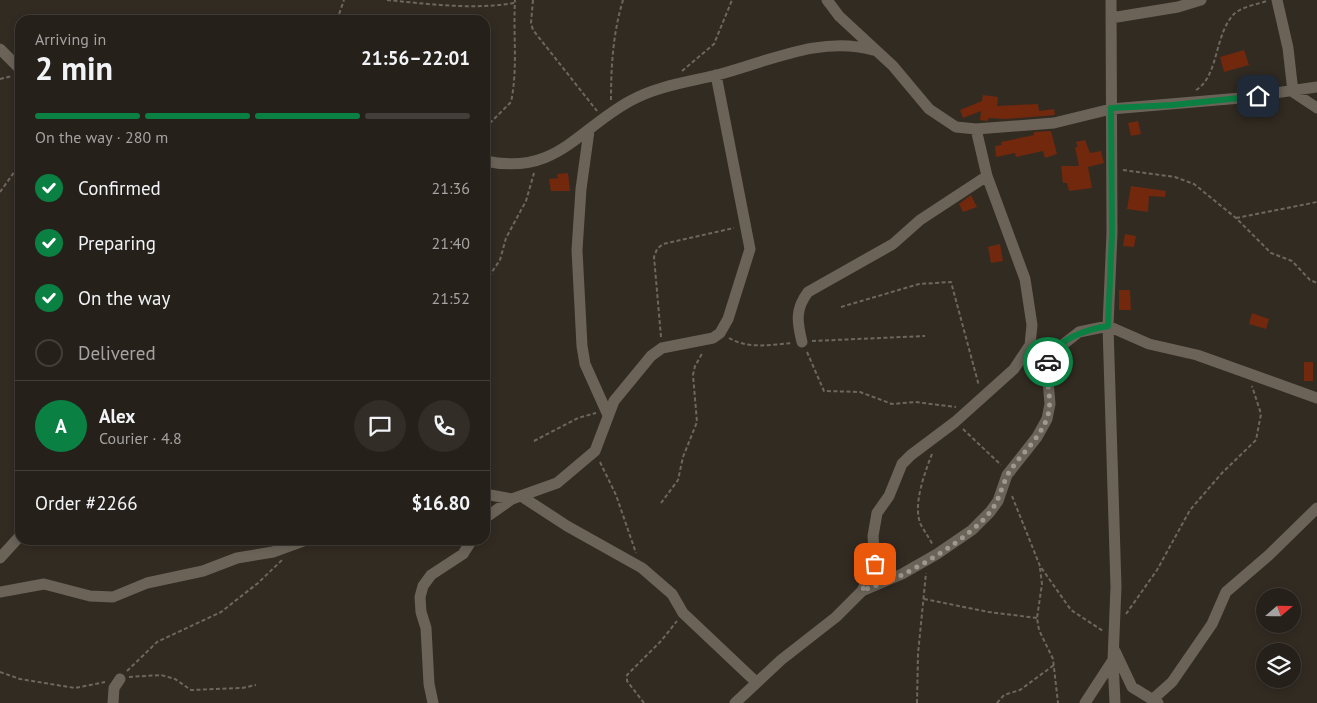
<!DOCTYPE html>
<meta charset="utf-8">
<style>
body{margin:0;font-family:"PT Sans",sans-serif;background:#322d27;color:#f1f3f6;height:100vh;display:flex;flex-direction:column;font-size:19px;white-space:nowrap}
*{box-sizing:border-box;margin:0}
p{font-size:16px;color:#a4a3a2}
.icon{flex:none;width:28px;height:28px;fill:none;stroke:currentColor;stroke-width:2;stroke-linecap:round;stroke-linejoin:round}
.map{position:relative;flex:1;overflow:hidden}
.sheet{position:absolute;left:15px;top:15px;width:475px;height:530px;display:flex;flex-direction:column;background:#26201a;border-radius:15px;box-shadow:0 2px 8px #0003,0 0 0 1px #423e39}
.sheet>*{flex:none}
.needle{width:32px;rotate:70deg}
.controls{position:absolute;left:1256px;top:588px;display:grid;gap:10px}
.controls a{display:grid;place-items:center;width:45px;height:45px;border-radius:50%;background:#26201a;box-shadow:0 2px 8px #0003,0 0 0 1px #423e39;font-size:25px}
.pin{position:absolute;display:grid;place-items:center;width:42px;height:42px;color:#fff;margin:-21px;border-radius:10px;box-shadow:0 2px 8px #0006}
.courier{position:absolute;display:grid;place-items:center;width:50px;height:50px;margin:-25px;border:4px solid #0b8043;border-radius:50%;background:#fff;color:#222;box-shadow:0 1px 6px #0007}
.summary em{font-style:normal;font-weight:700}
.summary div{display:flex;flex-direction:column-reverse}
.summary{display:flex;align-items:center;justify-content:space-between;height:85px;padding:0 20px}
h1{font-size:32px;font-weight:700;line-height:38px}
.bar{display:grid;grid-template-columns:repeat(4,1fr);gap:8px 5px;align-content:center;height:60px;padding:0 20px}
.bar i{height:6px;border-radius:4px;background:#423e39}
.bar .selected{background:#0b8043}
.bar p{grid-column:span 4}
.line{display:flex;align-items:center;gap:12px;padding:0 20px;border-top:1px solid #423e39}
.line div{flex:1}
.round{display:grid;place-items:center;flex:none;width:52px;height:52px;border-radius:26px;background:#322d27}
ol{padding:0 20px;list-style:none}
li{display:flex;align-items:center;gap:15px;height:55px}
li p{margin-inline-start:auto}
li .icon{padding:5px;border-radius:50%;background:#0b8043;color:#fff;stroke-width:4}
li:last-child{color:#a4a3a2}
li i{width:28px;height:28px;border:2px solid #423e39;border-radius:50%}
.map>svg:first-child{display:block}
.building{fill:#71280d}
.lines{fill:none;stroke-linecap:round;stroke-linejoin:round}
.path{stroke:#6d675f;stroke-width:2;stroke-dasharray:4 2.5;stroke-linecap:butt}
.minor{stroke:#6b6358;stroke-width:11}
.done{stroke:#9d9890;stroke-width:5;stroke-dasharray:0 9}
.route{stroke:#0b8043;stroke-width:6}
</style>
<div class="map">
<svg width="1317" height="703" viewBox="0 0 1317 703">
<rect width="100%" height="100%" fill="#322b22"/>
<path class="building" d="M1244 50 1249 65 1224 72 1220 57Z
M983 95 998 97 997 106 1038 104 1039 111 1054 109 1055 115 1006 119 989 118 987 121 980 120 981 111 963 118 960 110 982 101Z
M1138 121 1141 134 1131 136 1128 123Z
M1051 131 1057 154 1045 158 1043 151 1016 157 1015 153 996 157 995 146 1002 145 1001 142 1034 135V132Z
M1085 140 1090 153 1101 151 1104 163 1088 167 1092 188 1069 191 1067 183H1063L1061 166H1079L1075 147H1078L1076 142Z
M568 173 570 191H551L549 179 558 178 557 174Z
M1131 186 1166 191 1165 197 1149 196 1148 212 1127 209Z
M971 195 977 207 963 212 959 204Z
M1125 234 1136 236 1134 247 1123 246Z
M1000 244 1003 261 991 263 988 247Z
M1119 290H1130L1131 310H1119Z
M1252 313 1269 319 1266 329 1249 324Z
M1304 362H1313V381H1304Z"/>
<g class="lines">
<path class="path" d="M387 0C429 4 473 10 514 3
M533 0 531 23 533 30 597 111
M337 20 344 0
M682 71 714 44 732 0
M0 79 12 76
M1196 90C1219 76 1214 35 1234 14 1241 7 1258 4 1267 1
M611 100C611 66 613 33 623 0
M485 128 511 102C518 69 513 34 515 0
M1123 170 1175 177 1194 184 1236 218 1271 253 1292 261 1310 280 1317 283
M0 192 20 164
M1236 218 1317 202
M485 282 500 260 506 238 526 201 534 173
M841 307 919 284 951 282 979 386
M661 337 654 257 657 249 663 244 734 228
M729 338C747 349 772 345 792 343
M812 341 925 336
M807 352 824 391 860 392 892 404 915 402 956 407
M963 429 1001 465
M534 441 578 418 596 413
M932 454C925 472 912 506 921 525 925 532 929 538 933 545
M600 462 616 495 636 553
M1012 496 1040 566 1071 610 1103 631
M661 503 678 480 683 457 697 422 693 375 695 366 703 352
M1040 568 1042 584 1037 618 1039 630 1053 659 1058 703
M924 599 989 612 1037 618
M1126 614 1157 570 1190 510 1222 473 1256 440 1261 414 1252 386
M127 671 157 642 221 612 258 583 282 560
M0 672 20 679 75 688 105 682
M129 677 161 675 175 679 191 690 242 688 256 685
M644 703 627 681V675L661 641 677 621
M917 703 918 654 926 573
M997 703 1004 695 1020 690 1054 665"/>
<path class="minor" d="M827 0 839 16 893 66 929 109 956 127 976 129 1054 123 1111 109 1241 98 1317 87
M1111 0 1112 233 1108 326 1116 587 1113 660 1115 703
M1277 0 1288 48 1293 92 1317 108
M1111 18 1178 7 1201 0
M0 49 20 69
M589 131 581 189 577 250 582 346 585 364 607 413
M485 161C556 176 577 130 630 101 657 86 688 82 717 75 767 62 821 35 873 50
M802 342C797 322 795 309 808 292L893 244 920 220 987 176
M485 494 512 499 557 483 595 451 614 401 651 356 662 348 713 338 720 333 728 319 750 249 716 75
M521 496 567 526 642 568 672 594 683 613 756 682
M485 518 512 499
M0 558 20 536
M862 591 875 564 873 536 877 513 889 496 902 464 911 455 955 422 1014 369 1030 345 1032 325 1025 279 987 176 976 129
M0 592 44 584 90 596 113 597 147 583 203 571 237 558 273 552 306 540
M1115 651 1132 687 1158 703
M1153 699 1172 682 1212 624 1226 592 1269 555 1317 508
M113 703 114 688 120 679
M433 703 429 684 426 628 421 612 420 597 423 586 431 575 463 554 472 540
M735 703 781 660 836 617 862 591 902 574 937 554 972 530 990 512 998 501 1007 475 1037 437 1047 419 1050 404 1047 369 1051 354 1079 332 1108 326 1149 344 1197 355 1317 398
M1085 703 1113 660"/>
</g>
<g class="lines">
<path class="done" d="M875 564 862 591C870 587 878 585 887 582 917 569 970 538 990 512 1001 499 1002 481 1012 468 1023 452 1040 438 1047 418 1054 400 1044 381 1048 362"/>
<path class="route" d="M1048 362C1055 339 1088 329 1108 326L1112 234 1111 108 1173 105 1258 96"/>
</g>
</svg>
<div class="controls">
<a><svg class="needle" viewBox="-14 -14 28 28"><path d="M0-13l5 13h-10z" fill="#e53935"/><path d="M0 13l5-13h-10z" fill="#a4a3a2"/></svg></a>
<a><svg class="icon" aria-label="layers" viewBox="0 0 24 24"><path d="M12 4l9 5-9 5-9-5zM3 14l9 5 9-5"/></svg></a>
</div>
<div class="pin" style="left:875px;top:564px;background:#ea580c"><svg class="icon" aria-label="bag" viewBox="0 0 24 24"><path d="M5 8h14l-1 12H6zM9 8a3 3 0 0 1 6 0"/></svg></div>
<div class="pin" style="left:1258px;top:96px;background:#1f2937"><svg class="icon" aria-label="home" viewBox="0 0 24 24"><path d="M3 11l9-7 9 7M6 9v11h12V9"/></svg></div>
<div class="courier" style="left:1048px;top:362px"><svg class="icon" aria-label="car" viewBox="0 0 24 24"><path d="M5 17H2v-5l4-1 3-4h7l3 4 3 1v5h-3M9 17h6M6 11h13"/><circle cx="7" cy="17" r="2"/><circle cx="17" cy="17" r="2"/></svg></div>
<section class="sheet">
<div class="summary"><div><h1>2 min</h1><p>Arriving in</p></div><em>21:56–22:01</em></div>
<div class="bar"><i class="selected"></i><i class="selected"></i><i class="selected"></i><i></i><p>On the way · 280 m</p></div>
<ol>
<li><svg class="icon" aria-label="check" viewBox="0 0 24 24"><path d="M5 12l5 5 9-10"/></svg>Confirmed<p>21:36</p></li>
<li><svg class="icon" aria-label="check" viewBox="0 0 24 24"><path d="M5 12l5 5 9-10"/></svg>Preparing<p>21:40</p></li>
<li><svg class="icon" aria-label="check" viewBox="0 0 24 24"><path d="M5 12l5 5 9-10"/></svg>On the way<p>21:52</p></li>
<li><i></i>Delivered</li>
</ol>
<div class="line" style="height:90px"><b class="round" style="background:#0b8043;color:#fff">A</b><div><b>Alex</b><p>Courier · 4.8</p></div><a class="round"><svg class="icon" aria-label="chat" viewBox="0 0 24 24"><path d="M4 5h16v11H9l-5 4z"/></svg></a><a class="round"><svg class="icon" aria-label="phone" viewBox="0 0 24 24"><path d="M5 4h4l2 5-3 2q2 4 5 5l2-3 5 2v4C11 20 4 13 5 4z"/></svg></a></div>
<div class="line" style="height:65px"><div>Order #2266</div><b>$16.80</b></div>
</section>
</div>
